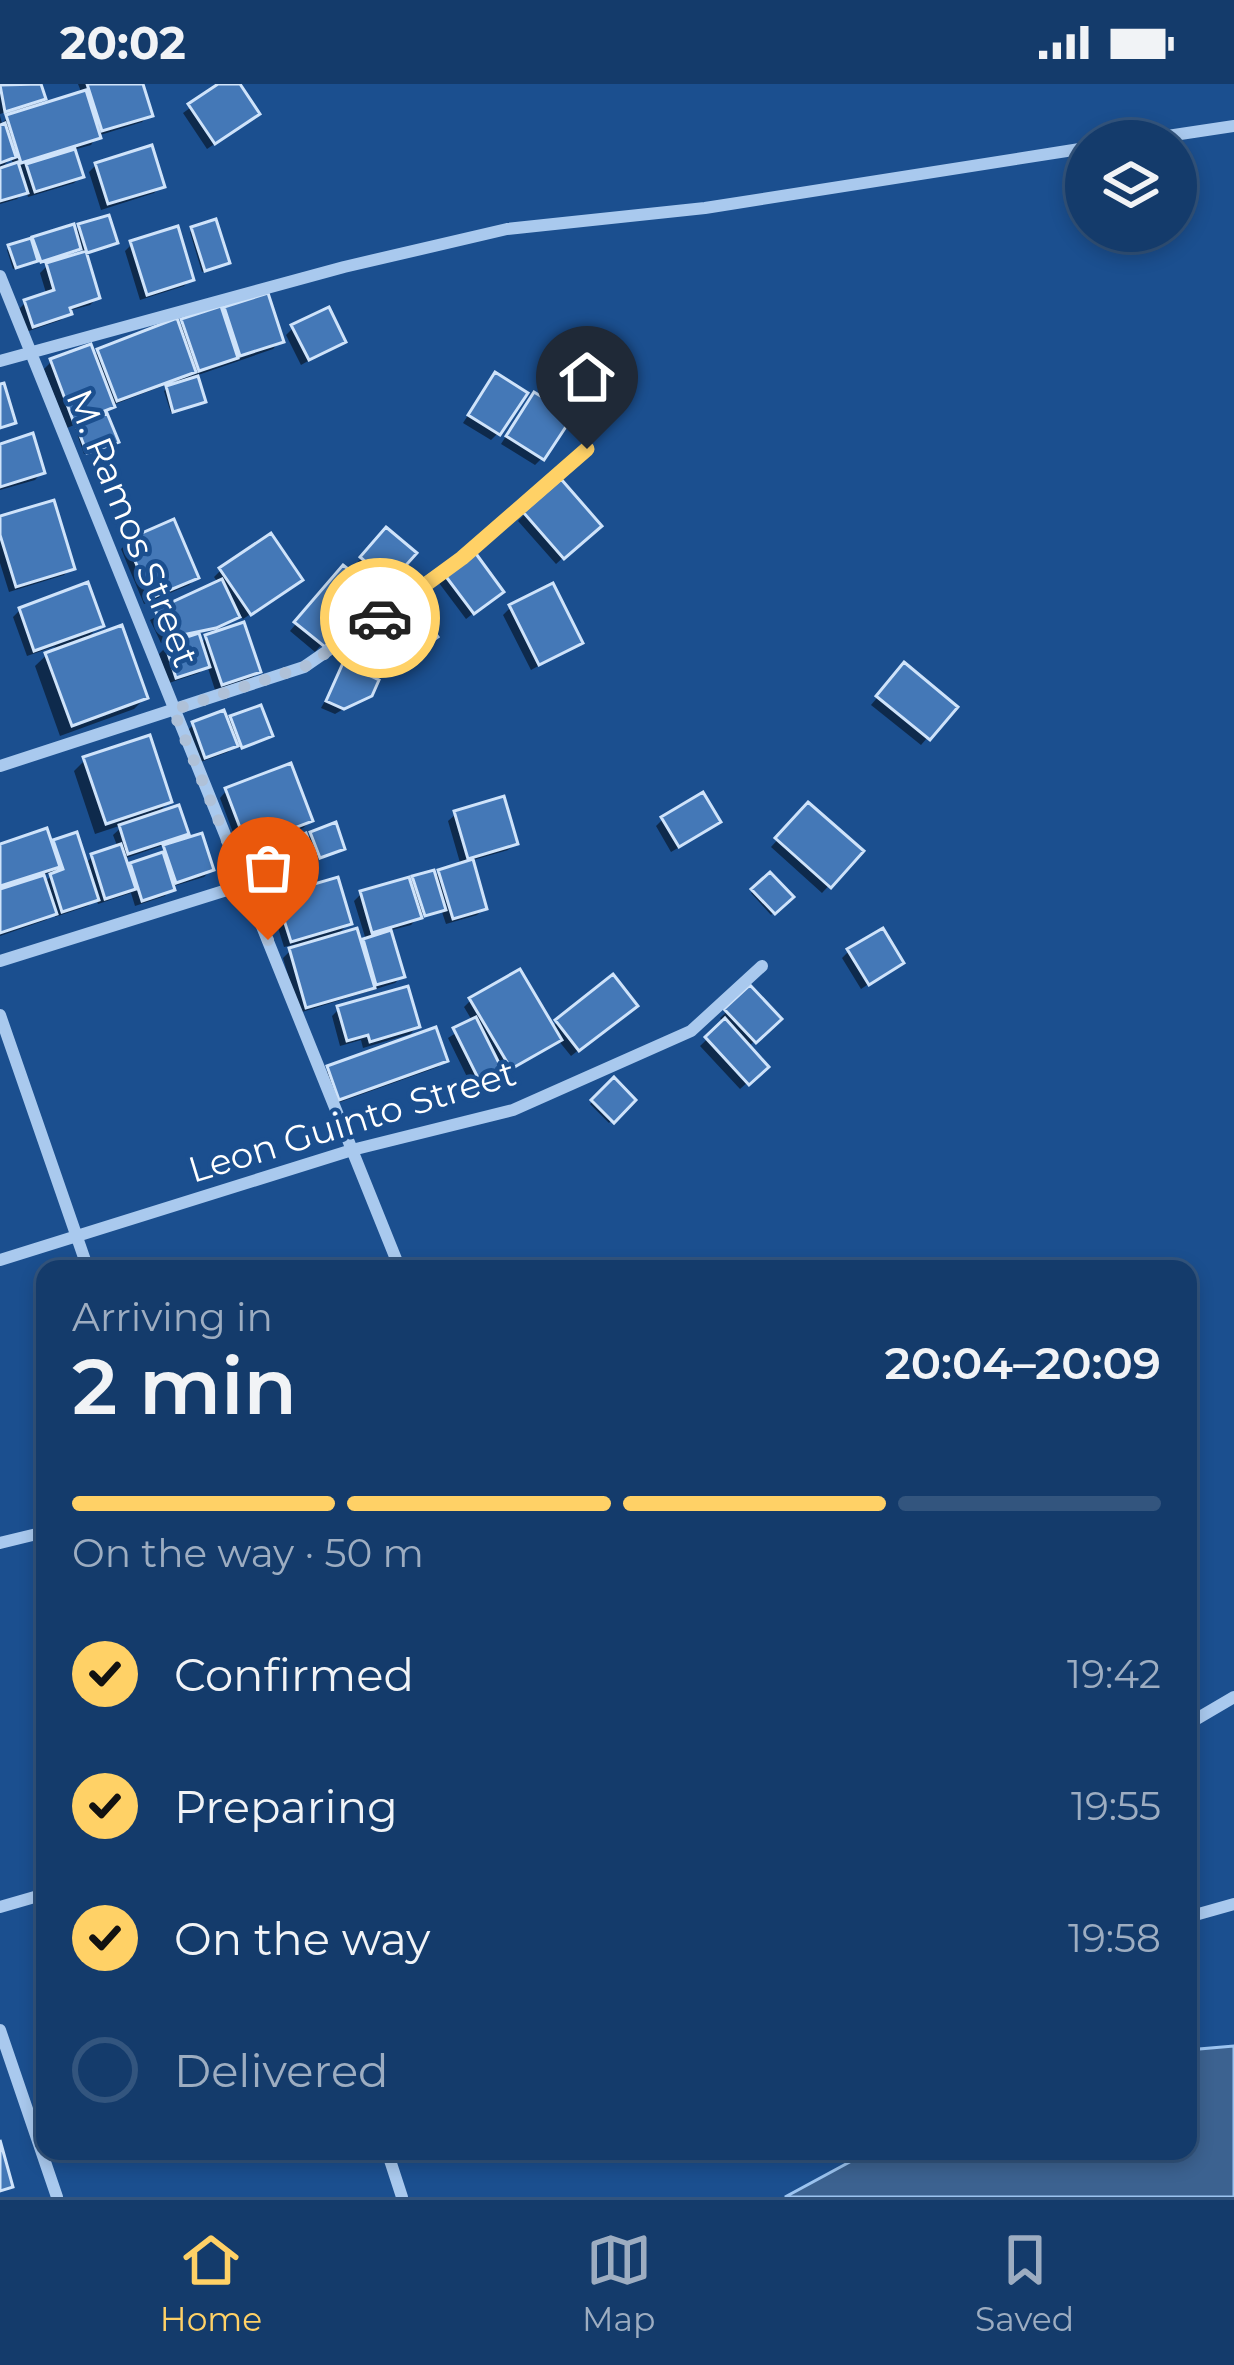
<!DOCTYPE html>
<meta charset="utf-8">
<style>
body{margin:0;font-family:Montserrat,sans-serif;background:#214673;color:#f1f3f6;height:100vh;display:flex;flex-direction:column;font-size:45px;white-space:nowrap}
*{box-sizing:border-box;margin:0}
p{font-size:39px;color:#9dadc1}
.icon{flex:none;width:66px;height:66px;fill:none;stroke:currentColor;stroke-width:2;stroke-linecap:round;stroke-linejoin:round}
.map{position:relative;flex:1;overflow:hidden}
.side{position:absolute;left:36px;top:1176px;width:1161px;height:900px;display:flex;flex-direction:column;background:#143b6b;border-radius:24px;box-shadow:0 6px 18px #0003,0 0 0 3px #33557e}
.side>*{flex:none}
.tools{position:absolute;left:1065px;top:36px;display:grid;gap:24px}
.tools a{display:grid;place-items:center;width:132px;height:132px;border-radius:50%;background:#143b6b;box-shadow:0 6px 18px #0003,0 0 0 3px #33557e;font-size:60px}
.pin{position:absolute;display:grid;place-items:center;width:102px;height:102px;color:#fff;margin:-123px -51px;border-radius:50% 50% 50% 0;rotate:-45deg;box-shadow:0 0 12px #0007}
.pin .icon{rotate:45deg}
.courier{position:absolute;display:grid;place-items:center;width:120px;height:120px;margin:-60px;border:9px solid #ffd166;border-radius:50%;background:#fff;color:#222;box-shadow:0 3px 15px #0007}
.headline em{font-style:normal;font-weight:600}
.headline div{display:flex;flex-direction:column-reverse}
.headline{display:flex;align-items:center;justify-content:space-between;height:204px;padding:0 36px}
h1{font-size:78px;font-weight:600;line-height:90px}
.bar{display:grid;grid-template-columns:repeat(4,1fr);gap:18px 12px;align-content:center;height:144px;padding:0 36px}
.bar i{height:15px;border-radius:9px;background:#33557e}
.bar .current{background:#ffd166}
.bar p{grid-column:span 4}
ol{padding:0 36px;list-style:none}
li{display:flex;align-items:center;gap:36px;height:132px}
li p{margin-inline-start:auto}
li .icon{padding:12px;border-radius:50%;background:#ffd166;color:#111;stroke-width:4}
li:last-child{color:#9dadc1}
li i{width:66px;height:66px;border:6px solid #33557e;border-radius:50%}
.status{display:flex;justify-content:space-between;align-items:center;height:84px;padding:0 60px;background:#143b6b;direction:ltr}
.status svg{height:33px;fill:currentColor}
.dock{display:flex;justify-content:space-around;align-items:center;height:168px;border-top:3px solid #33557e;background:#143b6b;font-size:33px;color:#9dadc1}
.dock a{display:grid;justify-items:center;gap:6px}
.dock .current{color:#ffd166}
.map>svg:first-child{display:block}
.water{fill:#3c6290;stroke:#9cc4f0;stroke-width:3}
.shadow{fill:#0007;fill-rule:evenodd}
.building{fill:#4478b7;stroke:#cfe3fa;stroke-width:3}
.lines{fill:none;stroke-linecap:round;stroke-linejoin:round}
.street{stroke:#a9c9ee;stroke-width:12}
.done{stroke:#afc1d8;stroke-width:12;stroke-dasharray:0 21.6}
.route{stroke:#ffd166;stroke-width:15}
.labels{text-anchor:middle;stroke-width:9;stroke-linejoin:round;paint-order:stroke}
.street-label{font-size:36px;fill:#fff;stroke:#1b4f8f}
</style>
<div class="status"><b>20:02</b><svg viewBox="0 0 49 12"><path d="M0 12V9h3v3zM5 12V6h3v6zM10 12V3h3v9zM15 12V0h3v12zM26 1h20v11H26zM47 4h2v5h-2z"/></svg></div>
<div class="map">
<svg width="1234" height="2113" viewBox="0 0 1234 2113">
<rect width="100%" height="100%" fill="#1b4f8f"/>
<path class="water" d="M1234 1962V2113H785L870 2067H1188V1966Z"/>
<path class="shadow" d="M4 0H38L43 15 31 26 82 10 78 0H140L149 31 142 38 97 52 91 61 73 66 81 92 74 99 28 113 26 106 17 115 0 120V87L14 82 11 74 0 85V32L2 39 17 25 0 30V4Z
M223 0H236L249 37 207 65 183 29Z
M96 81 161 102 154 109 101 126 89 88Z
M79 143 114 159 84 170 81 161 75 167 13 185 7 166 10 163 72 144 73 149Z
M193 146 227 178 224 181 202 188 190 148Z
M132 160 191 195 184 202 140 216 125 167Z
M47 182 97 214 90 221 68 227 61 236 26 248 19 225 26 218 47 212 40 189Z
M226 226 280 257 273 265 195 292 203 317 200 320 171 329 164 307 173 298 113 321 104 330 115 357 84 370 74 341 67 344 44 285 51 278 93 273 99 267 177 244 183 238 221 231Z
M293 244 343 257 301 281 286 251Z
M565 289 580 310 560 324 545 304Z
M489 299 498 349 491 356 463 339Z
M528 318 542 374 535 381 501 360Z
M0 363 42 388 35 396 0 406Z
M525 430 598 442 556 480 518 437Z
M0 435 71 484 64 491 9 508 0 479Z
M386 447 412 469 381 504 355 481Z
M128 458 196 494 189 501 144 520 121 465Z
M221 486 292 503 243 535 239 529 229 539 196 549 200 561 207 553 258 588 251 595 215 606 207 581 199 589 169 599 159 570 174 555 161 559 150 536 219 500 214 493Z
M336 491 369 506 315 568 290 547Z
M446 492 493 514 466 535 439 499Z
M510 524 580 559 531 586 503 531Z
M20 526 100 541 84 557 145 614 134 625 60 652 35 582 56 562 27 572 13 533Z
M377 557 427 560 388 588 370 564Z
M344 583 369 610 335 630 321 624Z
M898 589 954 623 921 661 871 621Z
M232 635 266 654 239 664 237 659 228 668 198 679 187 647 194 640H227Z
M85 676 169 718 153 733 185 749 173 761 211 786 204 793 171 803 165 812 135 822 131 809 98 820 96 814 88 822 55 833 54 829 46 836 0 852V763L49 760 75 752 84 781 92 773 118 764 113 751 125 740 95 750 74 687ZM170 759 158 771 126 786 123 775ZM57 786 47 796 44 800 41 792Z
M227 706 310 737 303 744 240 767 220 714Z
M808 722 860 768 822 809 771 763Z
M456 730 515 759 508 766 470 777 484 824 477 831 446 840 442 828 421 830 411 841 388 847 402 892 395 899 299 929 283 874 297 860 284 863 271 821 278 814 349 839 334 854 360 862 366 856 354 817 361 810 408 800 414 794 433 795 440 788 461 782 448 737Z
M663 735 710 745 671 768 656 742Z
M312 750 339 767 317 775 315 769 304 780 253 798 246 779 253 772 305 757Z
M770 792 790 813 771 831 751 809Z
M849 867 900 879 861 905 842 874Z
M750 906 778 935 747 964 765 983 740 1005 700 962 724 939 720 934Z
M471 916 552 944 557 938 627 928 571 972 558 956 504 990 499 983 471 1001 448 954 473 938 464 923Z
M339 925 417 943 410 950 363 964 361 956 340 962 332 932Z
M445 976 438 983 332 1021 322 992 329 985Z
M614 998 632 1016 609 1039 590 1020Z"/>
<path class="building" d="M41 0 46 15 5 28 0 1Z
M87 0H143L153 32 102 47Z
M218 0H240L260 30 215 60 188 20Z
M86 6 101 54 21 79 6 31Z
M5 39 16 73 0 79V41Z
M152 61 165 103 108 120 95 79Z
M75 65 84 93 35 108 26 80Z
M18 78 28 109 0 117V84Z
M109 131 118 159 87 169 78 140Z
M216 135 230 179 205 187 191 143Z
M74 140 81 165 41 178 32 153Z
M178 142 194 196 147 211 130 157Z
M31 154 38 177 16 184 8 161Z
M86 167 100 214 70 224 72 230 33 243 24 216 54 206 46 179Z
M268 209 284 258 240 272 224 223Z
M221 222 238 274 199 287 181 235Z
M329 223 346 258 309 276 291 241Z
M177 234 196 288 117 317 97 265Z
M91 260 115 323 74 339 50 275Z
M566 285 584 310 564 324 546 299Z
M495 288 528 309 500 351 468 331Z
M198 292 206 318 173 328 166 302Z
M4 299 16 339 0 344V300Z
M534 308 573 332 544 376 506 352Z
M107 329 119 358 87 369 76 341Z
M33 349 45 389 0 403V360Z
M561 395 602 442 564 475 523 428Z
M54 416 75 485 16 503 0 451V432Z
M174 435 199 494 151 514 126 456Z
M386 443 417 469 390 499 360 473Z
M271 449 303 496 251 531 219 484Z
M474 467 504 508 474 530 444 490Z
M343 481 373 505 325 563 294 538Z
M222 495 240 533 216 544 168 554 155 526Z
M88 498 104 542 34 567 19 524Z
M553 499 583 559 539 581 509 521Z
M418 524 438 553 396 583 375 555Z
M244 538 261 588 222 601 205 551Z
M122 541 148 614 72 642 45 569Z
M199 549 210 583 176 594 165 560Z
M904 578 958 623 930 656 876 612Z
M343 579 379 596 372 612 344 625 326 617Z
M261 621 273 652 242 664 230 632Z
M224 626 238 662 205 674 192 638Z
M150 651 172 718 106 740 83 673Z
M291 679 313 737 247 762 225 704Z
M703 708 721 738 679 763 661 733Z
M504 712 518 760 468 775 454 727Z
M808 718 864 767 831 804 775 754Z
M179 721 189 750 128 770 119 741Z
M336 738 345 765 320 774 310 748Z
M47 744 60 783 0 802V760Z
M77 748 99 816 62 828 50 790 63 785 53 756Z
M202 749 214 786 176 799 163 761Z
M306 749 315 773 260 793 251 770Z
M121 760 136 805 105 815 91 770Z
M163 768 175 806 142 817 130 779Z
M473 775 487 825 453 835 438 786Z
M434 786 446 826 425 832 412 792Z
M770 788 794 813 775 830 751 805Z
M44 791 57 830 0 849V805Z
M338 793 352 840 291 858 276 811Z
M409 793 422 834 372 849 360 807Z
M357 844 375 904 306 924 289 864Z
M883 844 904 879 869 901 847 865Z
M391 846 405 893 376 901 363 855Z
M520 885 562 956 511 985 469 914Z
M613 890 638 922 579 967 555 936Z
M750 901 782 935 756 959 724 925Z
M408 902 420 943 370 958 368 951 347 957 337 922Z
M476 933 502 985 479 996 453 944Z
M725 934 769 983 749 1001 705 953Z
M436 943 448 977 339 1016 327 982Z
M614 993 636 1016 614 1039 591 1016Z
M0 2056 13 2103 0 2107Z"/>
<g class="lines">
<path class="street" d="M1134 57 1234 42
M0 192 400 1185
M0 277 344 183 507 145 705 124 1086 64
M0 682 304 583 462 474 587 365
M0 877 246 800
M0 931 88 1185
M0 1176 352 1066 513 1026 691 947 762 882
M0 1459 45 1448
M1188 1640 1234 1613
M0 1823 45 1810
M1188 1833 1234 1820
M0 1946 57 2113
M387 2067 402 2113"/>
</g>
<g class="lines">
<path class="done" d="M268 856 173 626 304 583 380 534"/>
<path class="route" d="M380 534 462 474 587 365"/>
</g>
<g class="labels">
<g class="street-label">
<text transform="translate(133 444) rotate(68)" y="13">M. Ramos Street</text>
<text transform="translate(352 1037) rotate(-17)" y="13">Leon Guinto Street</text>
</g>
</g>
</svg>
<div class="tools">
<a><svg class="icon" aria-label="layers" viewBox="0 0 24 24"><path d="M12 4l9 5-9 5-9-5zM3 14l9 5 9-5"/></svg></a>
</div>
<div class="pin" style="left:268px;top:856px;background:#ea580c"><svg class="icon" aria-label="bag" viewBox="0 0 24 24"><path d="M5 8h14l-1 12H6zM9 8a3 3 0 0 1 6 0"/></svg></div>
<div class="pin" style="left:587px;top:365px;background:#1f2937"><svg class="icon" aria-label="home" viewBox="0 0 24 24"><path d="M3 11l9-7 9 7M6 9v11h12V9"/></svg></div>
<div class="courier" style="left:380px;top:534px"><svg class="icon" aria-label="car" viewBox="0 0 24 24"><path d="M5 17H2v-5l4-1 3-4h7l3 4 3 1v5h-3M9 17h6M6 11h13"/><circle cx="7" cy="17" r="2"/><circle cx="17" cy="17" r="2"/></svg></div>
<section class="side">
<div class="headline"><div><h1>2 min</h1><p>Arriving in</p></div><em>20:04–20:09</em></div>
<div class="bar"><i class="current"></i><i class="current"></i><i class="current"></i><i></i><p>On the way · 50 m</p></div>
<ol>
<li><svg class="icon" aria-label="check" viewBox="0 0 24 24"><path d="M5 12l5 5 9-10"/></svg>Confirmed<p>19:42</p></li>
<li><svg class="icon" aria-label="check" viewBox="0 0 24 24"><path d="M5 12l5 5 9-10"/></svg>Preparing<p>19:55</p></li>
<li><svg class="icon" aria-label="check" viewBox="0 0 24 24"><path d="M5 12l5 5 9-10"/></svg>On the way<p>19:58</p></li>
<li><i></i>Delivered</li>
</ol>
</section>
</div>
<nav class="dock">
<a class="current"><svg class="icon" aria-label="home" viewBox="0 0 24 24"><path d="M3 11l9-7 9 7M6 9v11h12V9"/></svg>Home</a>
<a><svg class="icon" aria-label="map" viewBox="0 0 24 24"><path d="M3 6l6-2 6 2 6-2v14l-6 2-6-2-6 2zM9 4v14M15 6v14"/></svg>Map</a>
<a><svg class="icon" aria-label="saved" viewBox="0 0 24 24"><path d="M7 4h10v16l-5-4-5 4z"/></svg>Saved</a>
</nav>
